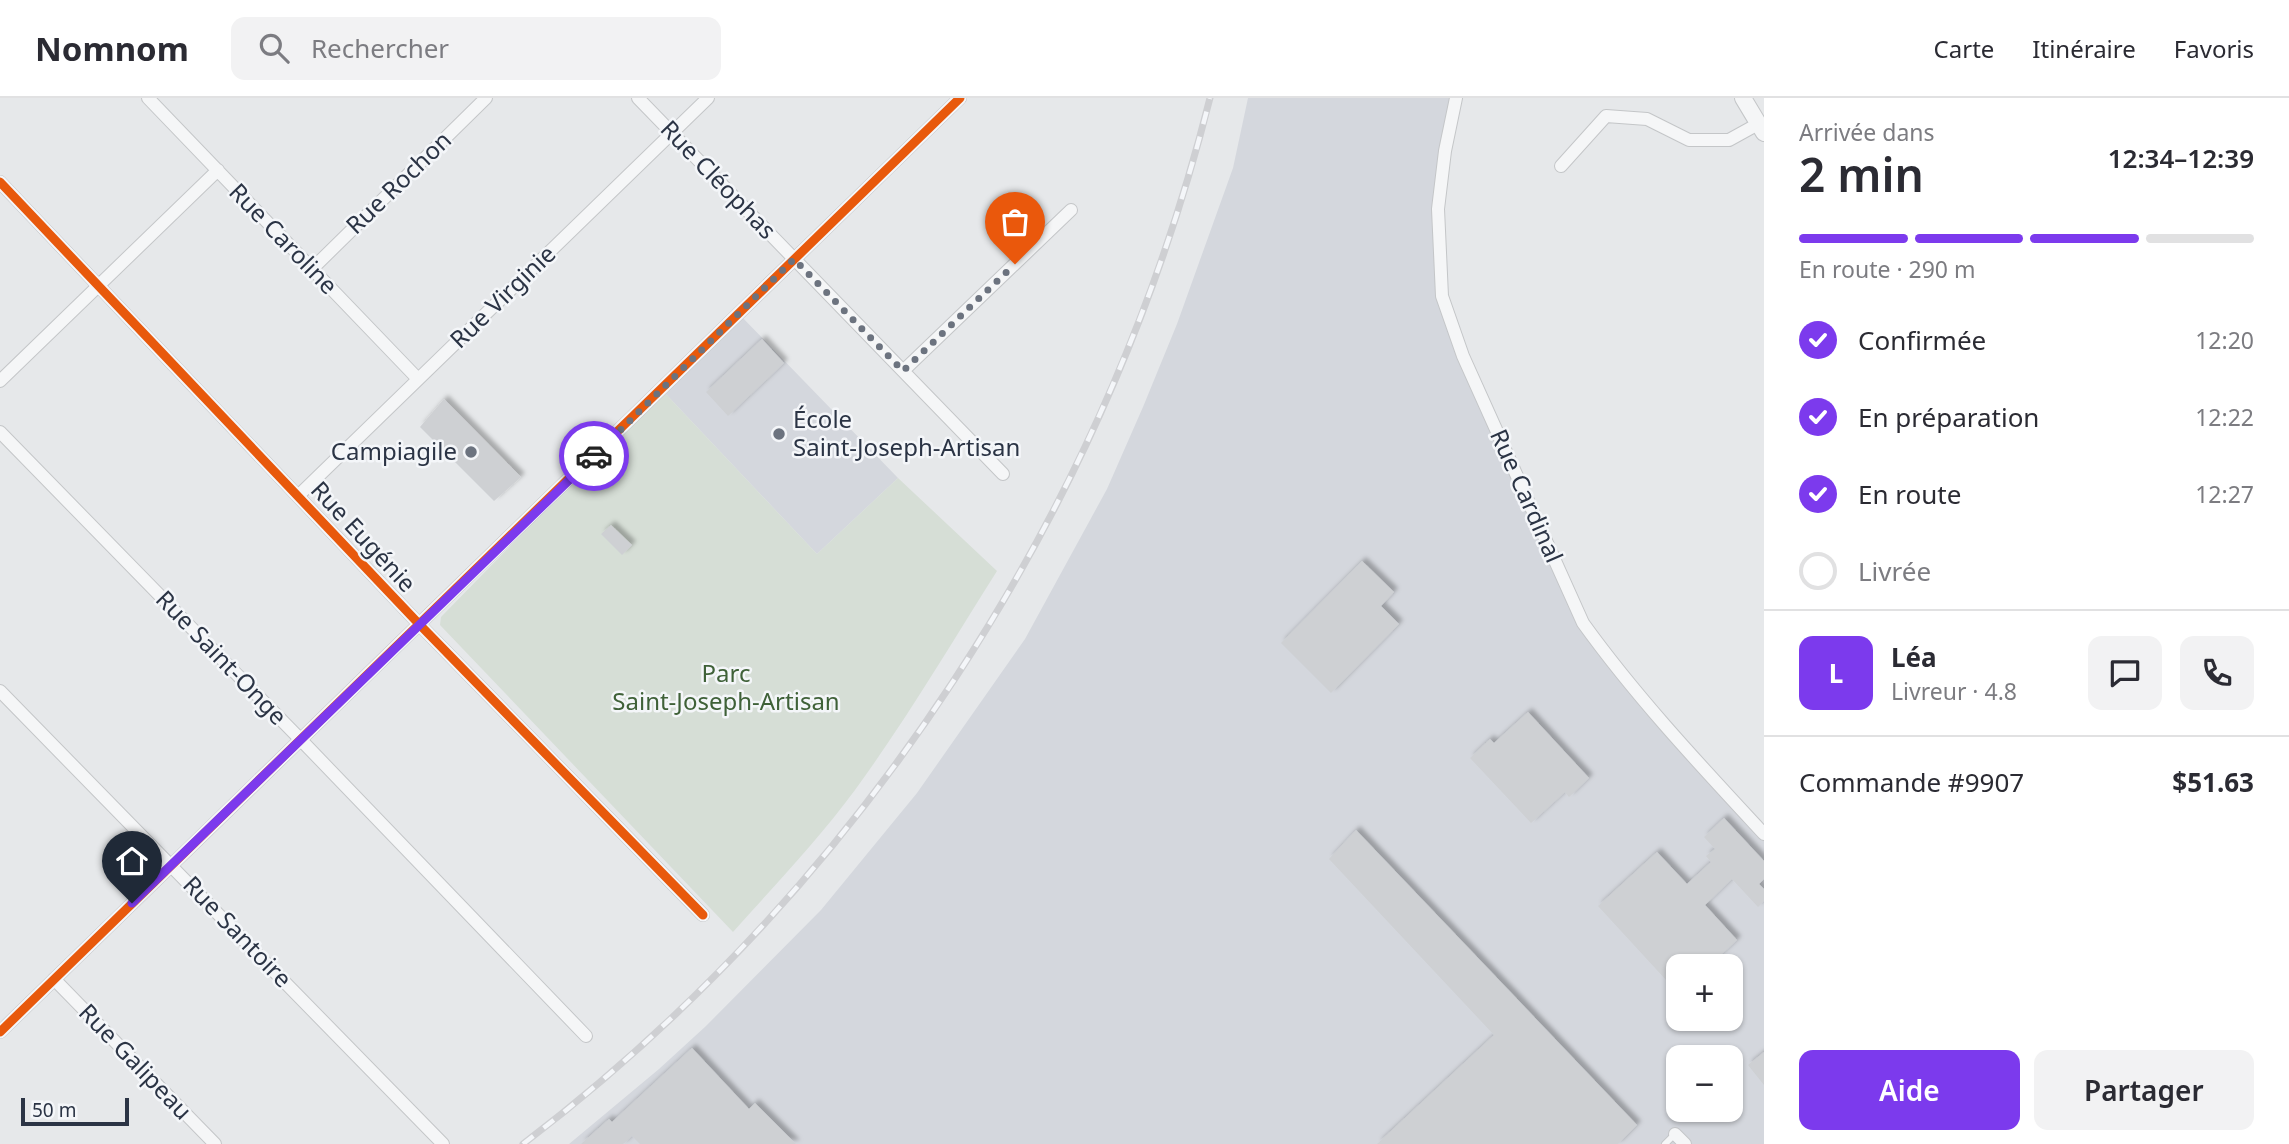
<!DOCTYPE html>
<html lang="fr">
<meta charset="utf-8">
<style>
body{margin:0;font-family:"Noto Sans",sans-serif;background:#f2f2f3;color:#2b2b33;height:100vh;display:flex;flex-direction:column;font-size:26px;white-space:nowrap}
*{box-sizing:border-box;margin:0}
p{font-size:23px;color:#7c7c81}
.icon{flex:none;width:38px;height:38px;fill:none;stroke:currentColor;stroke-width:2;stroke-linecap:round;stroke-linejoin:round}
.map{position:relative;flex:1;overflow:hidden}
.panel{display:flex;flex-direction:column;background:#fff;width:525px}
.panel>*{flex:none}
.fabs{position:absolute;left:1666px;top:856px;display:grid;gap:14px}
.fabs a{display:grid;place-items:center;width:77px;height:77px;border-radius:14px;background:#fff;box-shadow:0 2px 5px #0004;font-size:35px}
.scale{position:absolute;left:21px;bottom:18px;width:108px;box-sizing:border-box;padding-left:7px;border:4px solid #2b3445;border-top:0;font-size:19px;line-height:24px;white-space:nowrap;color:#2b3445;-webkit-text-stroke:5px #f4f6f9;paint-order:stroke}
.pin{position:absolute;display:grid;place-items:center;width:60px;height:60px;color:#fff;margin:-72px -30px;border-radius:50% 50% 50% 0;rotate:-45deg;box-shadow:0 0 7px #0007}
.pin .icon{rotate:45deg}
.courier{position:absolute;display:grid;place-items:center;width:70px;height:70px;margin:-35px;border:5px solid #7c3aed;border-radius:50%;background:#fff;color:#222;box-shadow:0 2px 9px #0007}
.overview em{font-style:normal;font-weight:600}
.overview div{display:flex;flex-direction:column-reverse}
.overview{display:flex;align-items:center;justify-content:space-between;height:119px;padding:0 35px}
h1{font-size:46px;font-weight:600;line-height:52px}
.bar{display:grid;grid-template-columns:repeat(4,1fr);gap:10px 7px;align-content:center;height:84px;padding:0 35px}
.bar i{height:9px;border-radius:5px;background:#e1e1e2}
.bar .selected{background:#7c3aed}
.bar p{grid-column:span 4}
.line{display:flex;align-items:center;gap:18px;padding:0 35px;border-top:2px solid #e1e1e2}
.line div{flex:1}
.round{display:grid;place-items:center;flex:none;width:74px;height:74px;border-radius:14px;background:#f2f2f3}
ol{padding:0 35px;list-style:none}
li{display:flex;align-items:center;gap:21px;height:77px}
li p{margin-inline-start:auto}
li .icon{padding:7px;border-radius:50%;background:#7c3aed;color:#fff;stroke-width:4}
li:last-child{color:#7c7c81}
li i{width:38px;height:38px;border:4px solid #e1e1e2;border-radius:50%}
.cta{display:flex;gap:14px;margin-top:auto;padding:14px 35px}
.cta a{flex:1;height:80px;border-radius:14px;background:#7c3aed;color:#fff;font-size:28px;font-weight:600;line-height:80px;text-align:center}
.cta a+a{background:#f2f2f3;color:#2b2b33}
header{display:flex;align-items:center;gap:42px;box-sizing:border-box;height:98px;padding:0 35px;background:#fff;border-bottom:2px solid #e1e1e2}
header strong{font-size:33px}
nav{display:flex;gap:38px;margin-inline-start:auto;font-size:24px}
.search{width:490px;height:63px;background:#f2f2f3;display:flex;align-items:center;gap:18px;box-sizing:border-box;padding:0 24px;border-radius:14px;color:#7c7c81;font-size:26px}
main{display:flex;flex:1;min-height:0}
.map>svg:first-child{display:block}
.built{fill:#d4d7dd;fill-rule:evenodd}
.green{fill:#d6ded6}
.building{fill:#ced0d3;filter:url(#shadow)}
.lines{fill:none;stroke-linecap:round;stroke-linejoin:round}
.service-casing{stroke:#c4c6c8;stroke-width:8}
.minor-casing{stroke:#c4c6c8;stroke-width:14}
.tertiary-casing{stroke:#c4c6c8;stroke-width:18}
.service{stroke:#f5f6f7;stroke-width:6}
.minor{stroke:#f5f6f7;stroke-width:12}
.tertiary{stroke:#f5f6f7;stroke-width:16}
.rail-casing{stroke:#cecfd2;stroke-width:7}
.rail{stroke:#f4f6f9;stroke-width:4.5;stroke-dasharray:13;stroke-linecap:butt}
.cycleway-casing{stroke:#f4f6f9;stroke-width:13}
.cycleway{stroke:#e8590c;stroke-width:9}
.done{stroke:#6c737f;stroke-width:7;stroke-dasharray:0 12.6}
.route{stroke:#7c3aed;stroke-width:9}
.poi-dot{fill:#6c737f;stroke:#f4f6f9;stroke-width:2.5}
.labels{text-anchor:middle;stroke-width:5;stroke-linejoin:round;paint-order:stroke}
.street-label{font-size:24px;fill:#2b3445;stroke:#f4f6f9}
.poi-label{font-size:24px;fill:#2b3445;stroke:#f4f6f9;text-anchor:start}
.park-label{font-size:24px;fill:#3f6138;stroke:#f4f6f9}
</style>
<header>
<strong>Nomnom</strong>
<div class="search"><svg class="icon" aria-label="search" viewBox="0 0 24 24"><circle cx="10" cy="10" r="6"/><path d="M15 15l6 6"/></svg>Rechercher</div>
<nav><a>Carte</a><a>Itinéraire</a><a>Favoris</a></nav>
</header>
<main>
<div class="map">
<svg width="1764" height="1046" viewBox="0 0 1764 1046">
<defs>
<filter id="shadow"><feDropShadow dx="4" dy="-4" stdDeviation="2" flood-color="#0004"/></filter>
</defs>
<rect width="100%" height="100%" fill="#e6e8ea"/>
<path class="built" d="M1248 0H1456L1445 53 1442 198 1583 525 1764 736V1046H569L659 971 706 928 821 812 917 695 1025 541 1107 391 1143 309 1177 226 1233 70ZM1678 868H1731V920H1678ZM1678 959H1731V1012H1678Z
M739 216 898 380 817 456 662 292Z"/>
<path class="green" d="M662 292 817 456 898 380 997 473C951 546 906 622 855 692 818 742 775 787 733 834L440 527 441 519Z"/>
<path class="building" d="M762 241 784 265 728 318 706 294Z
M444 301 521 379 494 403 420 329Z
M611 427 632 447 622 457 601 436Z
M1362 463 1394 494 1381 508 1399 526 1331 595 1281 545Z
M1528 614 1589 680 1569 699 1565 694 1531 725 1470 660 1490 641 1494 645Z
M1724 720 1764 763V781L1759 786 1764 791V803L1758 809 1732 781 1705 807 1737 842 1709 868H1678V895L1598 808 1657 754 1687 786 1711 764 1706 758 1715 751 1704 739Z
M1356 732 1637 1027 1618 1046H1377L1494 937 1329 761Z
M692 950 749 1011 755 1005 796 1046H640L632 1038 623 1046H581L609 1021 612 1024Z
M1764 954V987L1748 967Z"/>
<g class="lines">
<defs>
<path id="service" d="M1665 1046 1675 1036"/>
<path id="minor" d="M148 0 418 281
M638 0 1003 376
M1456 0 1445 53 1438 111 1442 198 1463 258 1583 525C1637 600 1701 668 1764 736
M1561 68 1606 18 1647 21 1689 42H1729L1758 26
M0 84 419 526 703 817
M312 171 486 0
M903 273 1071 112
M0 283 218 72
M0 334 301 642 586 938
M298 398 708 0
M0 593 443 1046
M54 881 215 1046
M0 934 960 0
M1675 1036 1685 1046"/>
<path id="tertiary" d="M1743 0 1764 35"/>
</defs>
<use href="#service" class="service-casing"/>
<use href="#minor" class="minor-casing"/>
<use href="#tertiary" class="tertiary-casing"/>
<use href="#service" class="service"/>
<use href="#minor" class="minor"/>
<use href="#tertiary" class="tertiary"/>
<defs>
<path id="rail" d="M523 1046C862 788 1106 413 1210 0"/>
</defs>
<use href="#rail" class="rail-casing"/>
<use href="#rail" class="rail"/>
<defs>
<path id="cycleway" d="M0 84 419 526 703 817
M0 934 960 0"/>
</defs>
<use href="#cycleway" class="cycleway-casing"/>
<use href="#cycleway" class="cycleway"/>
</g>
<g class="lines">
<path class="done" d="M594 358 794 161 903 273 1015 166"/>
<path class="route" d="M132 805 594 358"/>
</g>
<g class="poi-dot">
<circle cx="779" cy="336" r="7"/>
<circle cx="471" cy="354" r="7"/>
</g>
<g class="labels">
<g class="street-label">
<text transform="translate(718 82) rotate(46)" y="8">Rue Cléophas</text>
<text transform="translate(399 85) rotate(-44)" y="8">Rue Rochon</text>
<text transform="translate(283 141) rotate(46)" y="8">Rue Caroline</text>
<text transform="translate(503 199) rotate(-44)" y="8">Rue Virginie</text>
<text transform="translate(1526 398) rotate(66)" y="8">Rue Cardinal</text>
<text transform="translate(363 439) rotate(47)" y="8">Rue Eugénie</text>
<text transform="translate(221 560) rotate(46)" y="8">Rue Saint-Onge</text>
<text transform="translate(237 834) rotate(46)" y="8">Rue Santoire</text>
<text transform="translate(135 964) rotate(46)" y="8">Rue Galipeau</text>
</g>
<g class="poi-label">
<text x="793" y="330">École<tspan x="793" dy="28">Saint-Joseph-Artisan</tspan></text>
<text x="457" y="362" text-anchor="end">Campiagile</text>
</g>
<g class="park-label">
<text x="726" y="584">Parc<tspan x="726" dy="28">Saint-Joseph-Artisan</tspan></text>
</g>
</g>
</svg>
<div class="fabs">
<a>+</a>
<a>−</a>
</div>
<div class="scale">50 m</div>
<div class="pin" style="left:1015px;top:166px;background:#ea580c"><svg class="icon" aria-label="bag" viewBox="0 0 24 24"><path d="M5 8h14l-1 12H6zM9 8a3 3 0 0 1 6 0"/></svg></div>
<div class="pin" style="left:132px;top:805px;background:#1f2937"><svg class="icon" aria-label="home" viewBox="0 0 24 24"><path d="M3 11l9-7 9 7M6 9v11h12V9"/></svg></div>
<div class="courier" style="left:594px;top:358px"><svg class="icon" aria-label="car" viewBox="0 0 24 24"><path d="M5 17H2v-5l4-1 3-4h7l3 4 3 1v5h-3M9 17h6M6 11h13"/><circle cx="7" cy="17" r="2"/><circle cx="17" cy="17" r="2"/></svg></div>
</div>
<section class="panel">
<div class="overview"><div><h1>2 min</h1><p>Arrivée dans</p></div><em>12:34–12:39</em></div>
<div class="bar"><i class="selected"></i><i class="selected"></i><i class="selected"></i><i></i><p>En route · 290 m</p></div>
<ol>
<li><svg class="icon" aria-label="check" viewBox="0 0 24 24"><path d="M5 12l5 5 9-10"/></svg>Confirmée<p>12:20</p></li>
<li><svg class="icon" aria-label="check" viewBox="0 0 24 24"><path d="M5 12l5 5 9-10"/></svg>En préparation<p>12:22</p></li>
<li><svg class="icon" aria-label="check" viewBox="0 0 24 24"><path d="M5 12l5 5 9-10"/></svg>En route<p>12:27</p></li>
<li><i></i>Livrée</li>
</ol>
<div class="line" style="height:126px"><b class="round" style="background:#7c3aed;color:#fff">L</b><div><b>Léa</b><p>Livreur · 4.8</p></div><a class="round"><svg class="icon" aria-label="chat" viewBox="0 0 24 24"><path d="M4 5h16v11H9l-5 4z"/></svg></a><a class="round"><svg class="icon" aria-label="phone" viewBox="0 0 24 24"><path d="M5 4h4l2 5-3 2q2 4 5 5l2-3 5 2v4C11 20 4 13 5 4z"/></svg></a></div>
<div class="line" style="height:91px"><div>Commande #9907</div><b>$51.63</b></div>
<div class="cta"><a>Aide</a><a>Partager</a></div>
</section>
</main>
